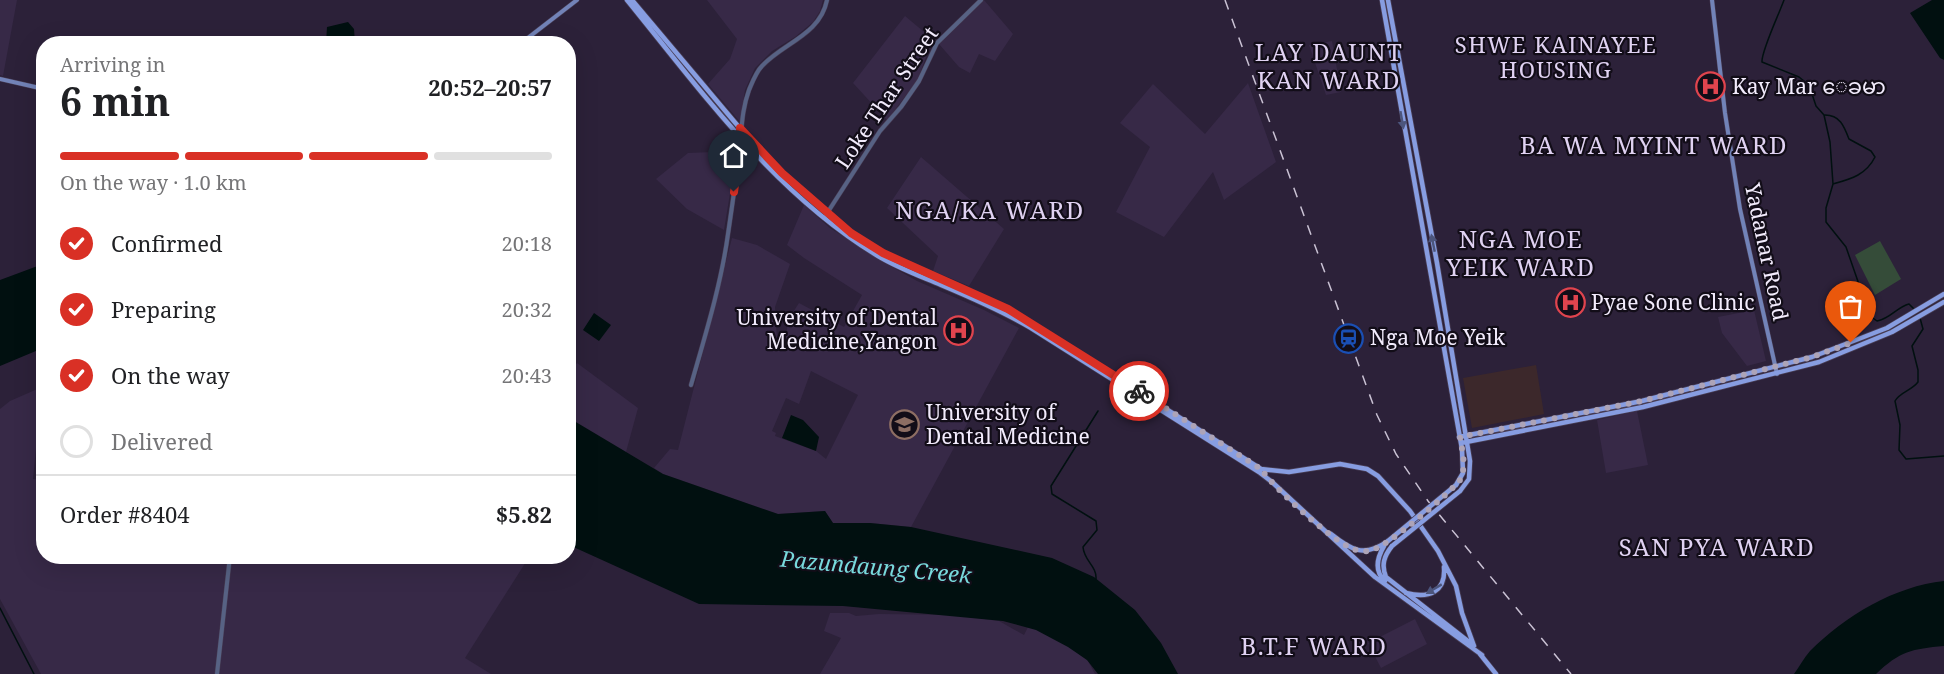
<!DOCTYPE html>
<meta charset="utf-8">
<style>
body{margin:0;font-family:"Noto Serif","Noto Sans Myanmar",serif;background:#f2f2f2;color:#202124;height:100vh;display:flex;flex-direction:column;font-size:22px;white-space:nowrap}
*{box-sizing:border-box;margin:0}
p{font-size:20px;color:#757577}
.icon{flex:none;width:33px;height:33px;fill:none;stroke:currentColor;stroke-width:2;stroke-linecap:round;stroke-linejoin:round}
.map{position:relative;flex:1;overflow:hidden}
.sheet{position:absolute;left:36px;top:36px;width:540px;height:528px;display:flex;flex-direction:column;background:#fff;border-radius:24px;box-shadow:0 6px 24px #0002}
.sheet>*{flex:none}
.pin{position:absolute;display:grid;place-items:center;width:51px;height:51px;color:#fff;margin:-62px -26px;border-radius:50% 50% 50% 0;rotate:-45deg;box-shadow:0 0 6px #0007}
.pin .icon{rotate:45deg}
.courier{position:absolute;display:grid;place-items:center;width:60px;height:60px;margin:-30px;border:4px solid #d93025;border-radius:50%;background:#fff;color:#222;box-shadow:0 2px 8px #0007}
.overview em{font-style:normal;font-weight:700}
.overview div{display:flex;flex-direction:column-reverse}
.overview{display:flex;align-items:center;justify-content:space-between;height:102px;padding:0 24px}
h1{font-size:39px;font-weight:700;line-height:45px}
.bar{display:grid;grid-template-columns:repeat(4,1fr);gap:9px 6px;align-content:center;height:72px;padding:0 24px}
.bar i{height:8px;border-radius:4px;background:#e0e0e0}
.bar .current{background:#d93025}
.bar p{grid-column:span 4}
.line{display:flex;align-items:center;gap:15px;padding:0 24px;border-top:2px solid #e0e0e0}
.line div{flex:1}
ol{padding:0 24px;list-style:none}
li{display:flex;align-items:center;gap:18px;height:66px}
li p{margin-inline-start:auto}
li .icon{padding:6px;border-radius:50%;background:#d93025;color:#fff;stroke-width:4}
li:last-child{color:#757577}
li i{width:33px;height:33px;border:3px solid #e0e0e0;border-radius:50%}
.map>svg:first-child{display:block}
.commercial{fill:#3c282b}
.built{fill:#372947;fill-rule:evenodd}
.green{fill:#354c39}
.water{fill:#011010}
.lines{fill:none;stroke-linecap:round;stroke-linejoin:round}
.stream{stroke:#011010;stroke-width:1.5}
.tertiary-casing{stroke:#483d54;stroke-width:5}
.secondary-casing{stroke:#483d54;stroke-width:5}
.primary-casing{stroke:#483d54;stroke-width:6}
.tertiary{stroke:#576284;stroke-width:4}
.secondary{stroke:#7283b8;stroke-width:4}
.primary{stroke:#879de1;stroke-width:4.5}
.rail{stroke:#cac2d4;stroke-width:1.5;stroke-dasharray:10 10;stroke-linecap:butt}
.primary-bridge-casing{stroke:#483d54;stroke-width:6;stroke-linecap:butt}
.primary-bridge{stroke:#879de1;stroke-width:4.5}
.oneway{fill:#4c557c}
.done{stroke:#ada4b8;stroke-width:6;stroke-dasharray:0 10.8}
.route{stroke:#d93025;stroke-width:8}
.labels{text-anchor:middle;stroke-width:4.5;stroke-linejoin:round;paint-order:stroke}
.poi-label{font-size:21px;fill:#f2ebfc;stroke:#120d18;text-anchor:start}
.street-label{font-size:21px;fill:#f2ebfc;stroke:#120d18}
.neighbourhood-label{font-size:22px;letter-spacing:1.5px;fill:#e0d2f2;stroke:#120d18}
.water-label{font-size:22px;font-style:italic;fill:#78d9dc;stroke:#120d18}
.quarter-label{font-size:24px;letter-spacing:1.5px;fill:#e0d2f2;stroke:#120d18}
</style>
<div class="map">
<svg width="1944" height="674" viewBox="0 0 1944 674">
<rect width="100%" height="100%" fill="#2c2139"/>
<path class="commercial" d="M1536 365 1544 414 1472 428 1463 378Z"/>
<path class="built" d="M0 0H17L3 76 0 75Z
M707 0H823L820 11 813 22 795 37 772 51 755 68 745 90 740 122 708 84 730 59 737 39Z
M984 0 1013 34 995 61 979 54 970 73 959 67 939 44Z
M905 16 936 42 930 47 917 81 887 120 853 83Z
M1332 41 1341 92 1326 95 1309 45Z
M1248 83 1276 162 1224 200 1213 172 1164 237 1116 212 1150 147 1120 123 1153 84 1205 134Z
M737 151 724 230 687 209 656 179 688 153Z
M921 157 1004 229 969 286 933 271 938 256 887 208Z
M804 205 830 228 882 261 917 281 984 310 1019 328 911 527 870 523H833L825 511 778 514 663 474 654 468 670 449 678 450 732 238 757 245 790 264 775 307 777 340 786 339 788 320 799 303 844 327 862 295 804 258 787 245ZM811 371 858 395 826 459 816 451 775 436 776 433 772 431 786 398 799 404Z
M1754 310 1766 361 1747 366 1722 333 1718 317Z
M577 363 638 408 626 452 569 418V375Z
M42 387 33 479 43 480 44 556 529 557 465 658 491 674H41L0 599V409L10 401Z
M1637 411 1648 465 1606 473 1597 420Z
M830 613H849L856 616 879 614 955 615 999 621 1024 635 1029 625 1064 642 1088 661 1095 674H820L841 638 824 631Z
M1415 619 1427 644 1381 668 1368 643Z"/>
<path class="green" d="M1880 241 1901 279 1875 295 1855 255Z"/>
<path class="water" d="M1932 0H1944V60L1940 58 1910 13Z
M348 22 354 29 355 43H326L327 27Z
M43 264V348L0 366V280Z
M594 313 611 325 599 341 583 330Z
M791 415 803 420 819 437 816 451 782 438Z
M569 418 663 474 778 514 825 511 833 523H870L911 527 1052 558 1094 577 1135 610 1161 643 1178 674H1098L1087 660 1068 647 1036 630 1003 621 843 606 699 604 569 545Z
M1944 581V646C1912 649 1900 651 1876 674H1794C1799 667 1804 658 1810 651 1845 616 1895 586 1944 581Z"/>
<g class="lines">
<path class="stream" d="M1784 0C1779 14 1761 52 1762 62L1799 77 1809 85 1816 106 1824 115 1830 142 1833 184 1826 208V222L1846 247 1870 316 1877 321C1890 319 1897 307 1909 304L1914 309
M1825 115C1840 115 1844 126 1849 139L1871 151 1875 157C1866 175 1851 179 1833 184
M1920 318 1923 329 1912 346 1918 370V382C1911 391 1900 392 1895 401L1900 425 1899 450 1906 459 1944 456
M1096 579C1097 566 1084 561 1083 547L1097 530 1096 521 1052 494 1051 486 1098 411
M0 608 34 674"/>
<defs>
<path id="tertiary" d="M824 218 880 131 901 107 919 81 937 43 981 0
M691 385C705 336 721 285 728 234 732 207 736 180 739 153 742 131 741 112 749 90 752 83 756 72 762 66 783 43 820 35 827 0
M217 674 230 556"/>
<path id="secondary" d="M1712 0 1725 113 1740 209 1777 374
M520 44 577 0
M0 79 44 89"/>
<path id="primary" d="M627 0C702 92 775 194 878 256 898 268 920 276 941 285 972 298 1002 311 1031 328L1259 472 1272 482 1375 577 1482 655
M632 0 759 151 814 202 851 233 883 253 1008 309 1261 469 1289 472 1340 464 1367 469 1378 476 1410 511 1438 551 1456 586 1462 613 1474 646
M1382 0 1462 449 1463 473 1456 485
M1388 0 1437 263 1470 461 1469 479 1460 491
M1459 437 1642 401 1812 357 1887 328 1944 294
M1461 443 1643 407 1819 362 1892 332 1944 302
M1331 534C1351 550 1364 558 1388 541
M1384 546C1377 558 1374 571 1385 581
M1392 546C1384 556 1381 565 1386 577L1473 645
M1406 593C1429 599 1446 592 1444 567
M1480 654 1496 674"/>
</defs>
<use href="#tertiary" class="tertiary-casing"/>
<use href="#secondary" class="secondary-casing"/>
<use href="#primary" class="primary-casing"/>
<use href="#tertiary" class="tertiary"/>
<use href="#secondary" class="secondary"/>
<use href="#primary" class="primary"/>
<path class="rail" d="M1225 0 1377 415 1396 454 1428 501 1571 674"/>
<defs>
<path id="primary-bridge" d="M1388 541 1456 485
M1392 546 1460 491"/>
</defs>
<use href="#primary-bridge" class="primary-bridge-casing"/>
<use href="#primary-bridge" class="primary-bridge"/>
</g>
<defs><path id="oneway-solid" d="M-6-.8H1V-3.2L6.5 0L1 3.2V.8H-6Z" transform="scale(1.5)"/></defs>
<g class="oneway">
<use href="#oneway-solid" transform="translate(1402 120) rotate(80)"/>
<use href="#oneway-solid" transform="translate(1433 243) rotate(-101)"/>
<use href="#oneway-solid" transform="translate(1434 589) rotate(149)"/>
</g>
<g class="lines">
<path class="done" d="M1139 391 1261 469C1276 490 1324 533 1347 546 1353 550 1362 552 1369 551 1385 549 1449 494 1460 480 1467 466 1462 451 1460 437L1642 401 1812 357 1851 343"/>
<path class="route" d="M734 192 740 150V128L782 173 851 233 883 253 1008 309 1139 391"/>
</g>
<defs>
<symbol id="hospital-ring" viewBox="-11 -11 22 22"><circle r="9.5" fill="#120d18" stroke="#e0444e" stroke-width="1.5"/><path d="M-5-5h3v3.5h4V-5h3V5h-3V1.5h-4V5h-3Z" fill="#e0444e"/></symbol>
<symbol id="station-ring" viewBox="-11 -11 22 22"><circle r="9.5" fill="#120d18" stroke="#1a4fb4" stroke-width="1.5"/><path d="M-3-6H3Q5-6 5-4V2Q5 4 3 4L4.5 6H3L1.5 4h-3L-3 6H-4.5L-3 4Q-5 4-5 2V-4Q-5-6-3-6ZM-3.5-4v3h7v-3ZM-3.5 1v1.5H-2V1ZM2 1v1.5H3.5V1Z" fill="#1a4fb4"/></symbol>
<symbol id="university-ring" viewBox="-11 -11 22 22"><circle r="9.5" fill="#120d18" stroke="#8d6e63" stroke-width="1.5"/><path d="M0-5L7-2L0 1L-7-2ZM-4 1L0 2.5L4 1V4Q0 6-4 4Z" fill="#8d6e63"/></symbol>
</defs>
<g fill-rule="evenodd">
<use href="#hospital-ring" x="1694" y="70" width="33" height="33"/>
<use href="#hospital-ring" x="1554" y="286" width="33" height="33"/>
<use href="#hospital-ring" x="942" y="314" width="33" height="33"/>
<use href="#station-ring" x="1332" y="322" width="33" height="33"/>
<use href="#university-ring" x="888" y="408" width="33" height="33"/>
</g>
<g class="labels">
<g class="poi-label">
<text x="1732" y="94">Kay Mar ေခမာ</text>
<text x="1591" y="310">Pyae Sone Clinic</text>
<text x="937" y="325" text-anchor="end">University of Dental<tspan x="937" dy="24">Medicine,Yangon</tspan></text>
<text x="1370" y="345">Nga Moe Yeik</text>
<text x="926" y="420">University of<tspan x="926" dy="24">Dental Medicine</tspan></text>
</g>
<g class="street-label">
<text transform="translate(887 98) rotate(-56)" y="7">Loke Thar Street</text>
<text transform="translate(1766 252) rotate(78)" y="7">Yadanar Road</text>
</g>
<g class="neighbourhood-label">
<text x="1556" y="53">SHWE KAINAYEE<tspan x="1556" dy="25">HOUSING</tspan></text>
</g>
<g class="water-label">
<text transform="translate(876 567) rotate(5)" y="8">Pazundaung Creek</text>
</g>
<g class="quarter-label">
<text x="1329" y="61">LAY DAUNT<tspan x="1329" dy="28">KAN WARD</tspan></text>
<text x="1654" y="154">BA WA MYINT WARD</text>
<text x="990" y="219">NGA/KA WARD</text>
<text x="1521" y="248">NGA MOE<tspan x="1521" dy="28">YEIK WARD</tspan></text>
<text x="1717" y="556">SAN PYA WARD</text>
<text x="1314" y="655">B.T.F WARD</text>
</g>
</g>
</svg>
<div class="pin" style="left:1851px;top:343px;background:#ea580c"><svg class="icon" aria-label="bag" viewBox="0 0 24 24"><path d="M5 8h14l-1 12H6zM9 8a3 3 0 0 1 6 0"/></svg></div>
<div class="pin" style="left:734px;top:192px;background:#1f2937"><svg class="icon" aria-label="home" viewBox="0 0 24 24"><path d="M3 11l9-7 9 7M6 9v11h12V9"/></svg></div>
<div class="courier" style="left:1139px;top:391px"><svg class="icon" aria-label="bike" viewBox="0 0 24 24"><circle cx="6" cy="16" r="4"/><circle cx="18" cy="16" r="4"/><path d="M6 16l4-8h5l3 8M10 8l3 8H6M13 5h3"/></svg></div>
<section class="sheet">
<div class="overview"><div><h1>6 min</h1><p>Arriving in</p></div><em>20:52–20:57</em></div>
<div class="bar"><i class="current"></i><i class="current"></i><i class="current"></i><i></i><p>On the way · 1.0 km</p></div>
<ol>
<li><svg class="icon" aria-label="check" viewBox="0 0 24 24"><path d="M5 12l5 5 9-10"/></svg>Confirmed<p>20:18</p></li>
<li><svg class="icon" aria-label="check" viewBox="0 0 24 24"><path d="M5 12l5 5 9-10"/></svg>Preparing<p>20:32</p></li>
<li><svg class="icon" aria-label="check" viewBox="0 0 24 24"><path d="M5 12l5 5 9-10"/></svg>On the way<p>20:43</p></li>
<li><i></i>Delivered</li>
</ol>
<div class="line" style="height:78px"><div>Order #8404</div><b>$5.82</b></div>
</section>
</div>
